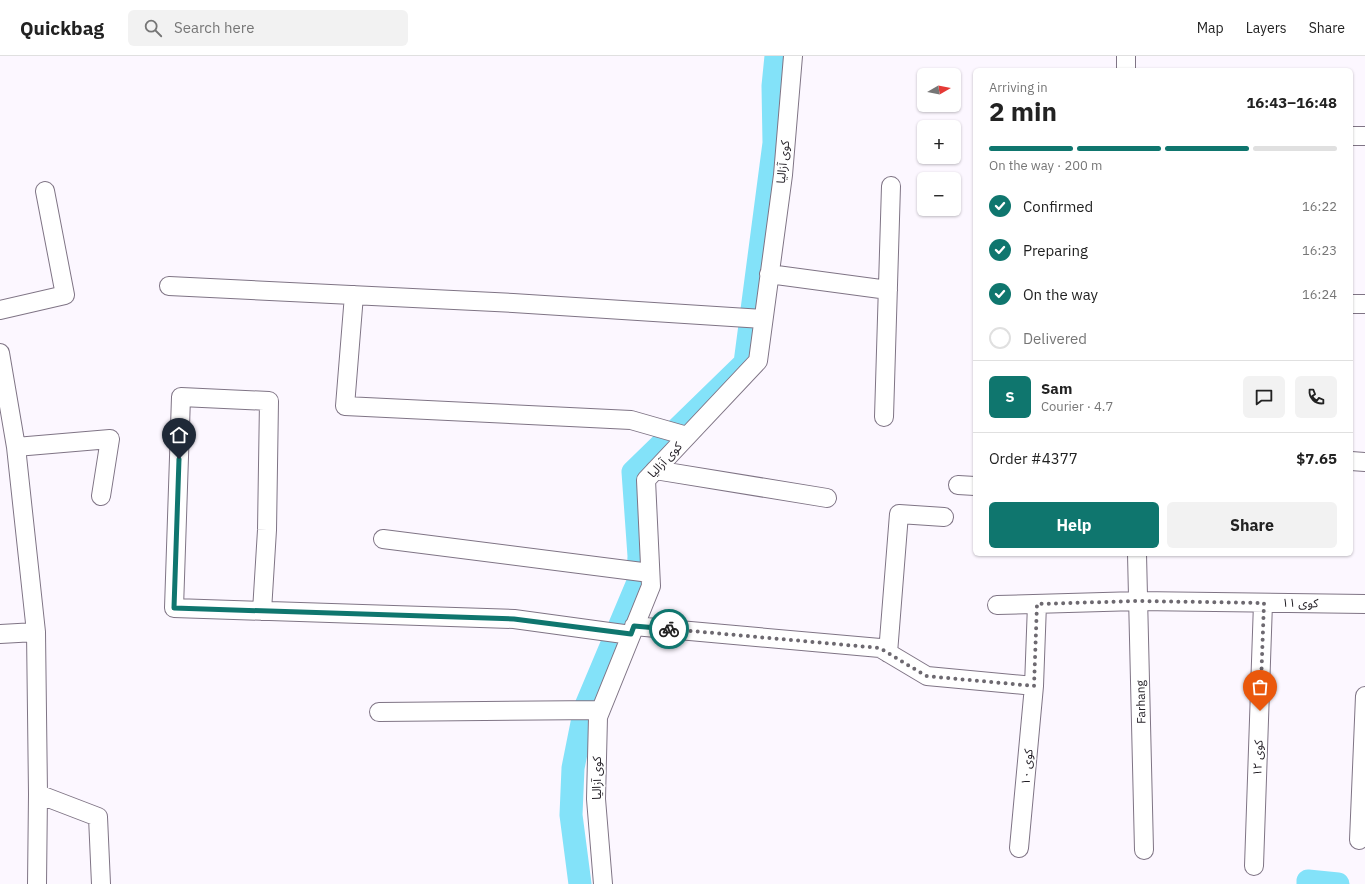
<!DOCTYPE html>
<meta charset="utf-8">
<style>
body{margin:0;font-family:"IBM Plex Sans","Noto Sans Arabic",sans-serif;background:#f2f2f2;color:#222;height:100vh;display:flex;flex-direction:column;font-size:15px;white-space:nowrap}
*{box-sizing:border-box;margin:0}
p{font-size:13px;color:#767676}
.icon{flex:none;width:22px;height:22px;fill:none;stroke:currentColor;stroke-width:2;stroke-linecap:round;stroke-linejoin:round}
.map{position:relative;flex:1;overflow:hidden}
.panel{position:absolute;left:973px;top:12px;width:380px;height:488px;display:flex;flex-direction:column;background:#fff;border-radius:6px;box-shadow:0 1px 3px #0004}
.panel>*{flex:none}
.needle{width:26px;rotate:81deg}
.controls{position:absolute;left:917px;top:12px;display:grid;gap:8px}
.controls a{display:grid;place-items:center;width:44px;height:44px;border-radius:6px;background:#fff;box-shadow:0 1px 3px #0004;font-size:20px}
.pin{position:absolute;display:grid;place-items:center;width:34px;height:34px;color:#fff;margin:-41px -17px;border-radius:50% 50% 50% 0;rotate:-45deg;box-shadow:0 0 4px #0007}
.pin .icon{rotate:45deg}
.courier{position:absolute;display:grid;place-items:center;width:40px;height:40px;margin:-20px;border:3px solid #0f766e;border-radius:50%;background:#fff;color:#222;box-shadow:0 1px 5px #0007}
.headline em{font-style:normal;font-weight:700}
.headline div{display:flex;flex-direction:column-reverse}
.headline{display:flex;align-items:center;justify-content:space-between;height:68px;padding:0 16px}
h1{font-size:26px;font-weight:700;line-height:30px}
.bar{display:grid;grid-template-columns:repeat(4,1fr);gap:6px 4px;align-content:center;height:48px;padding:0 16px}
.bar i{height:5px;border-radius:3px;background:#e0e0e0}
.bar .active{background:#0f766e}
.bar p{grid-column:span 4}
.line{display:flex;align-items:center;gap:10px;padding:0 16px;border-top:1px solid #e0e0e0}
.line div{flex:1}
.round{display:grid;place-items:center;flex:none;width:42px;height:42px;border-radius:6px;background:#f2f2f2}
ol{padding:0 16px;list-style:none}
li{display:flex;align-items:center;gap:12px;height:44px}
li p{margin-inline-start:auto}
li .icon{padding:4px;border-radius:50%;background:#0f766e;color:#fff;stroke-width:4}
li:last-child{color:#767676}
li i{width:22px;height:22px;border:2px solid #e0e0e0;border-radius:50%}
.action{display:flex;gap:8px;margin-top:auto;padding:8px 16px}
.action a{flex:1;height:46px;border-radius:6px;background:#0f766e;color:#fff;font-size:16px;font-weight:700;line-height:46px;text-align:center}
.action a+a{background:#f2f2f2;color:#222}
header{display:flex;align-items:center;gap:24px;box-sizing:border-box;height:56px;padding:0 20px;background:#fff;border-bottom:1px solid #e0e0e0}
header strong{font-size:19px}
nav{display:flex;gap:22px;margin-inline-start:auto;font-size:14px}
.search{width:280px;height:36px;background:#f2f2f2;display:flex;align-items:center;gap:10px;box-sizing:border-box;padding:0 14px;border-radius:6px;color:#767676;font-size:15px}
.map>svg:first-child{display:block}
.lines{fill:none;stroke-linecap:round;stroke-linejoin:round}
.canal{stroke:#83e2f9;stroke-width:23}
.street-casing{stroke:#7f7485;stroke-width:20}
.street{stroke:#fff;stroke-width:18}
.done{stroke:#6d6970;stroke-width:4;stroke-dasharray:0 7.2}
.route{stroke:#0f766e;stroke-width:5}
.labels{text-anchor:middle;stroke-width:3.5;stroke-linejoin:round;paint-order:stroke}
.street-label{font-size:12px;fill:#201c23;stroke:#fff}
</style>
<header>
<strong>Quickbag</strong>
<div class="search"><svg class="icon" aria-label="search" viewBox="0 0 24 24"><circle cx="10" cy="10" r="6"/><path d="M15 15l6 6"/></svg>Search here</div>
<nav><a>Map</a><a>Layers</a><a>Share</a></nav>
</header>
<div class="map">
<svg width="1365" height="828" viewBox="0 0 1365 828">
<rect width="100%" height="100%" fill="#fcf7ff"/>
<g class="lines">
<path class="canal" d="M580 828 571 759 573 712 585 652 638 526 639 500 633 416 745 307 774 87 773 30 776 0
M1308 828V825L1338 828"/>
<defs>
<path id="street" d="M1126 0V14
M1351 80H1365
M769 218 888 234
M169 230 513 247 763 263
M354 239 345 350 631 364 687 380
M1351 248H1365
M0 254 65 239 45 135
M0 297 16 391 36 576 38 738 98 761 101 828
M884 361 891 130
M16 391 110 383 101 440
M1351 405 1365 406
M655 414 827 442
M958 429 975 430
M383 483 650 517
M1137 498 1144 794
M997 549 1138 545 1365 548
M262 555 267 474 269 345 181 341 174 552 514 563 631 579
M634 570 880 592 927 620 1034 630
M0 578 36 576
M888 597 899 458 944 461
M379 656 600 654
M1359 784 1365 640
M1019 792 1034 630 1037 548
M1254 810 1263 547
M37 828 38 738
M603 828 596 743 598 661 651 530 646 424 758 305 783 119 793 0"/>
</defs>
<use href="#street" class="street-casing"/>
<use href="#street" class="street"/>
</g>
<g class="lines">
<path class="done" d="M669 573 880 592 926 620 1034 630 1037 548 1138 545 1264 547 1260 655"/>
<path class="route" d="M179 403 174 552 514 563 631 578 634 570 669 573"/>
</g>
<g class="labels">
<g class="street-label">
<text transform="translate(783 106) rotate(-84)" y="4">کوی آزالیا</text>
<text transform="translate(665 404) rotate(-47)" y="4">کوی آزالیا</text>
<text transform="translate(1300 547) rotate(1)" y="4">کوی ۱۱</text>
<text transform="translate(1141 646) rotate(-91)" y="4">Farhang</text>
<text transform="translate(1258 702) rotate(-88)" y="4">کوی ۱۲</text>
<text transform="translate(1027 711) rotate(-85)" y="4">کوی ۱۰</text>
<text transform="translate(597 722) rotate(-90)" y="4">کوی آزالیا</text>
</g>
</g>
</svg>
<div class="controls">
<a><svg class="needle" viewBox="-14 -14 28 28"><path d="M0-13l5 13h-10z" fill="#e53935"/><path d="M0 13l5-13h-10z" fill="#767676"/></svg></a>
<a>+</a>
<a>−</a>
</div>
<div class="pin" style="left:1260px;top:655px;background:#ea580c"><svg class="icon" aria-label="bag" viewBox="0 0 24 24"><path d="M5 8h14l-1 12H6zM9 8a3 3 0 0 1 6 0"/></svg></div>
<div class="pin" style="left:179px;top:403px;background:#1f2937"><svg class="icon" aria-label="home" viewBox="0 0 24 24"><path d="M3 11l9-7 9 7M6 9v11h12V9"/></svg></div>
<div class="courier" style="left:669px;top:573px"><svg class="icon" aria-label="bike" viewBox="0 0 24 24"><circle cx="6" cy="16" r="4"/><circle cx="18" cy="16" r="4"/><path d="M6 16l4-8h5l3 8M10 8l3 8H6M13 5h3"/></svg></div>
<section class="panel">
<div class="headline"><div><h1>2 min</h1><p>Arriving in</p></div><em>16:43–16:48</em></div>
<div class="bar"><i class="active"></i><i class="active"></i><i class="active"></i><i></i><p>On the way · 200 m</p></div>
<ol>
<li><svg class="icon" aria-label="check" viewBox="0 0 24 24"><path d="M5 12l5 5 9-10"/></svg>Confirmed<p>16:22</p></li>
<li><svg class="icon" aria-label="check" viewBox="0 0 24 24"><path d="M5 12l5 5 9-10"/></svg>Preparing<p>16:23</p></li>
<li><svg class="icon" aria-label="check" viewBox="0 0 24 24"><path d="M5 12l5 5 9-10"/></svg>On the way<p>16:24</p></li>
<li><i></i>Delivered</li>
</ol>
<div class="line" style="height:72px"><b class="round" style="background:#0f766e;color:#fff">S</b><div><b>Sam</b><p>Courier · 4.7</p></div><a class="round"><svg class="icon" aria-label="chat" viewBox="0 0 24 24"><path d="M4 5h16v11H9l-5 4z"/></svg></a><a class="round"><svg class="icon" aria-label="phone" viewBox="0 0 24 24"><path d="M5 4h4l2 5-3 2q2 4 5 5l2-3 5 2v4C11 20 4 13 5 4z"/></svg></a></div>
<div class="line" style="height:52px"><div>Order #4377</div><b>$7.65</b></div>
<div class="action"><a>Help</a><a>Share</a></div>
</section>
</div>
